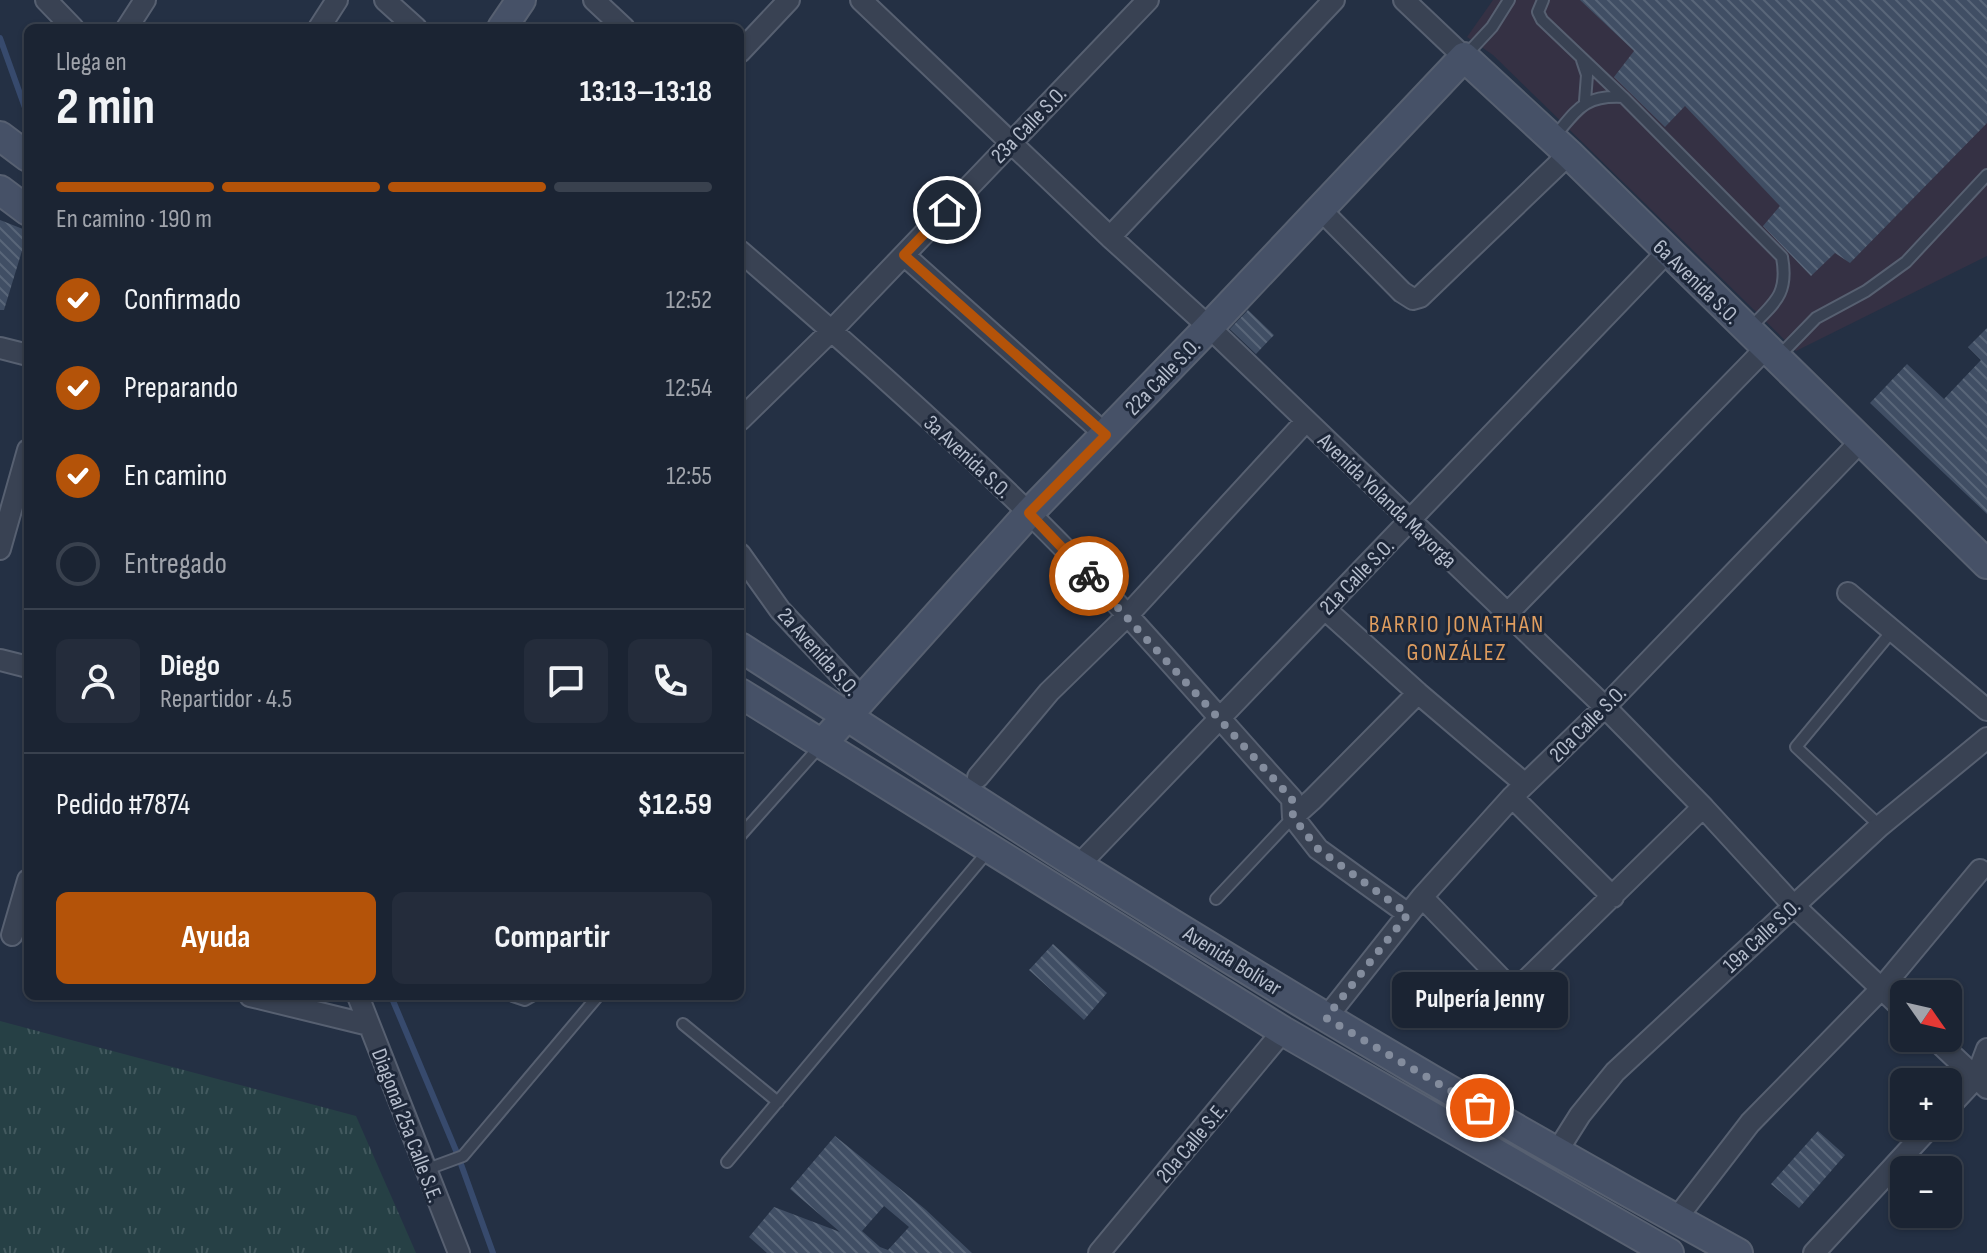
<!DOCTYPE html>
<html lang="es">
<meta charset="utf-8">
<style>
body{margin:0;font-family:"Sofia Sans Condensed",sans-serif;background:#242c3b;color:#f1f3f6;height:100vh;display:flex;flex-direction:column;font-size:30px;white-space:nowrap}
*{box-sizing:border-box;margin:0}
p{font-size:26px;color:#a0a4ac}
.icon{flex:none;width:44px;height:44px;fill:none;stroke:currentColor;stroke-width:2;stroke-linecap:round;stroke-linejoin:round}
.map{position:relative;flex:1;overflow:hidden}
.side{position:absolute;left:24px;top:24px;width:720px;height:976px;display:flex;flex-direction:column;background:#1b2433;border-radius:12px;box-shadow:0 2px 6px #0004,0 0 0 2px #39414e}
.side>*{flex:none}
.needle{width:52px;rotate:124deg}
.fabs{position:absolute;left:1890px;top:980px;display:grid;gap:16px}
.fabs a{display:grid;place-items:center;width:72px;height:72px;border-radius:12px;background:#1b2433;box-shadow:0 2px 6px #0004,0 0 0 2px #39414e;font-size:40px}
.pin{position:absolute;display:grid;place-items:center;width:68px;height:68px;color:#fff;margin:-34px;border:4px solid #fff;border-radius:50%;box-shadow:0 2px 8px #0007}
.courier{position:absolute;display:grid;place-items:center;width:80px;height:80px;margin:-40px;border:6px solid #b45309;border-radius:50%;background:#fff;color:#222;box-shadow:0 2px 10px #0007}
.bubble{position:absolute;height:56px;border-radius:12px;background:#1b2433;box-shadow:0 2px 6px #0004,0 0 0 2px #39414e;font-size:26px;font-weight:700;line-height:56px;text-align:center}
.overview em{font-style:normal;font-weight:700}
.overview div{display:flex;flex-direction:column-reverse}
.overview{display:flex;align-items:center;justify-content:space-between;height:136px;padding:0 32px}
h1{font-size:52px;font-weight:700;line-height:60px}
.bar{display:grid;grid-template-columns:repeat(4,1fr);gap:12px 8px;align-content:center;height:96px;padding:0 32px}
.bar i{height:10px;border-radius:6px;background:#39414e}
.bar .on{background:#b45309}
.bar p{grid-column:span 4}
.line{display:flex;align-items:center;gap:20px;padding:0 32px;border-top:2px solid #39414e}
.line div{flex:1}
.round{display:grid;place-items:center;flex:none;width:84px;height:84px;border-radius:12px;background:#242c3b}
ol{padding:0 32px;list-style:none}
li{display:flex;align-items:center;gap:24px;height:88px}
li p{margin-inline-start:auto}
li .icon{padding:8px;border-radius:50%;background:#b45309;color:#fff;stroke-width:4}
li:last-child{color:#a0a4ac}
li i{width:44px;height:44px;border:4px solid #39414e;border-radius:50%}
.primary-button{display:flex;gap:16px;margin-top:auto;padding:16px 32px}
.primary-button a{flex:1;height:92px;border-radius:12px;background:#b45309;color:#fff;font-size:32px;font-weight:700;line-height:92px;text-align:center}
.primary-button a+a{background:#242c3b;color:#f1f3f6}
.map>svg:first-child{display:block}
.medical{fill:#353144}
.grass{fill:url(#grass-tufts)}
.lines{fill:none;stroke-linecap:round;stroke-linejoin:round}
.stream{stroke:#374a6d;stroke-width:6}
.building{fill:url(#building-back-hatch);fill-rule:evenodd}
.lane-casing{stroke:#576071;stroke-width:14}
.street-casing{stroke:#576071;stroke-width:24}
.secondary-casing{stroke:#576071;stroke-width:32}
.lane{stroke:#394253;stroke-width:10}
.street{stroke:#394253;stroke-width:20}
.secondary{stroke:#465167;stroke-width:28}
.done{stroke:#838c9d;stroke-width:8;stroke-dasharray:0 14.4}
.route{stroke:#b45309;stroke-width:10}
.labels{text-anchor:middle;stroke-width:6;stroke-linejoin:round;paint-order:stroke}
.street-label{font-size:22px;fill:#b6becd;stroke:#1d2739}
.neighbourhood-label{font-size:24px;letter-spacing:2px;fill:#df9d5f;stroke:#1d2739}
</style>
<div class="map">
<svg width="1987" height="1253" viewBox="0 0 1987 1253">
<defs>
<pattern id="grass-tufts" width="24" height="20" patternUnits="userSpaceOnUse" patternTransform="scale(2)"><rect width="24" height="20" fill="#264045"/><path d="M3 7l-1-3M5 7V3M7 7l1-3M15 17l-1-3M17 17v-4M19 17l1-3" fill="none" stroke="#435a5f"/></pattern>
<pattern id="building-back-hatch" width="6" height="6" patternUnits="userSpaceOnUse" patternTransform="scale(2)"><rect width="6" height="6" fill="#404e64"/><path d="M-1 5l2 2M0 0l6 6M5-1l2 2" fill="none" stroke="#596679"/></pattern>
</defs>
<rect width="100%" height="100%" fill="#243044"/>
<path class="medical" d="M1493 0H1987V256L1796 351 1493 55 1467 37Z"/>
<path class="grass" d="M0 1021 356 1116 416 1253H0Z"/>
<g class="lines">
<path class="stream" d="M0 38 28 116
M391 996 457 1153 493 1253"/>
</g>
<path class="building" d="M1580 0H1987V123L1850 263 1835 253 1811 276 1763 226 1780 206 1685 106 1665 127 1614 77 1634 51Z
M0 220 28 231 4 310H0Z
M1248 310 1274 335 1256 354 1230 329Z
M1987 328V514L1870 403 1907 364 1944 399 1981 360 1968 347Z
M1053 944 1107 993 1084 1020 1029 970Z
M1818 1131 1845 1155 1799 1208 1771 1184Z
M835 1136 925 1209 972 1253H767L749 1237 774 1207 840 1232 790 1189ZM884 1206 909 1227 888 1250 880 1247 862 1231Z"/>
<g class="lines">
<defs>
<path id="lane" d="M1543 0 1538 12 1542 20 1623 97 1782 257C1789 295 1774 303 1749 329
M1466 55 1492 27 1509 0
M1582 60 1587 75 1585 101
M1554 137C1578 109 1584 95 1623 97
M1778 357 1816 318 1866 291 1906 262 1987 175
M1880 826 1796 747 1893 630
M740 836 821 745
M1216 899 1293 817
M513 996 525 1000 532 996
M683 1024 778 1102
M727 1162 989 850
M425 1170 463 1156 598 996"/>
<path id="street" d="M46 0 73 28
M385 0 416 28
M594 0 624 28
M861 0 1110 237 1209 327 1605 707 1703 807 1793 905 1904 1010
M1404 0 1464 57
M127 28 145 0
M319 28 337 0
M740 52 789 0
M1320 209 1402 292 1413 299 1420 297 1569 154
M1110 237 1334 0
M740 251C838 336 936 422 1029 513 1121 603 1205 703 1292 799L1293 817 1318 849 1408 914
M904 255 1106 435
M0 348 28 355
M740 420 832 330 1148 0
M0 549 28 450
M740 554 780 610 863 699
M1848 593 1987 710
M1325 609 1418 693 1525 784
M1506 615 1766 348
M0 660 28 667
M978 777 1049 692 1127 616 1306 421
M1512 797 1613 897
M1293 817 1313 799 1418 693
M1078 866 1667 252
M1422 897 1514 992 1703 807
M12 935 28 880
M250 996 369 1025
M358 996 459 1253
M1326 1018 1422 897 1512 797 1605 707 1861 441
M1934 1038 1987 1088
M1948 1108 1976 1078 1987 1049
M1556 1153 1580 1115 1615 1072 1880 826 1987 738
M1676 1219 1750 1123 1881 989 1980 870
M1099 1253 1283 1031
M1814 1253 1931 1126"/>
<path id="secondary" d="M502 28 521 0
M0 136 28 157
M0 190 28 211
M740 647C854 720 966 795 1081 867 1296 1002 1515 1131 1738 1253
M740 693 1283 1031 1669 1253
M822 744 1029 513 1209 327 1464 57 1569 154 1987 564"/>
</defs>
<use href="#lane" class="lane-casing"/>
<use href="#street" class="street-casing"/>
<use href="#secondary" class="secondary-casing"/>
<use href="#lane" class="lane"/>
<use href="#street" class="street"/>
<use href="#secondary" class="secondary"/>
</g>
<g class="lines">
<path class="done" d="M1089 576 1292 799 1293 817 1318 849 1408 914 1326 1018 1480 1108"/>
<path class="route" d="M947 210 904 255 1106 435 1029 513 1089 576"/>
</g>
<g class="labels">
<g class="street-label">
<text transform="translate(1028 124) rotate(-46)" y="8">23a Calle S.O.</text>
<text transform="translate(1697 281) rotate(44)" y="8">6a Avenida S.O.</text>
<text transform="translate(1162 376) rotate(-46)" y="8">22a Calle S.O.</text>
<text transform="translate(968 456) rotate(43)" y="8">3a Avenida S.O.</text>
<text transform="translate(1388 500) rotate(44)" y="8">Avenida Yolanda Mayorga</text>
<text transform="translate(1356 576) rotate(-46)" y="8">21a Calle S.O.</text>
<text transform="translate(819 651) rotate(48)" y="8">2a Avenida S.O.</text>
<text transform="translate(1587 723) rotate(-45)" y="8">20a Calle S.O.</text>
<text transform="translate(1761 935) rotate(-43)" y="8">19a Calle S.O.</text>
<text transform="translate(1233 960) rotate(32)" y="8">Avenida Bolívar</text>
<text transform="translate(408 1125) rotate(69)" y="8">Diagonal 25a Calle S.E.</text>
<text transform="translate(1191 1142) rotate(-50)" y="8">20a Calle S.E.</text>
</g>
<g class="neighbourhood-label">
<text x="1457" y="632">BARRIO JONATHAN<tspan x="1457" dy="28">GONZÁLEZ</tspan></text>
</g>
</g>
</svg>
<div class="fabs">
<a><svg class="needle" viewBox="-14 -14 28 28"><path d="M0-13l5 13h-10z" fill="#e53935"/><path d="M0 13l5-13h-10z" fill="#a0a4ac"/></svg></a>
<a>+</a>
<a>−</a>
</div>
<div class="pin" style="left:1480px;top:1108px;background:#ea580c"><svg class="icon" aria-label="bag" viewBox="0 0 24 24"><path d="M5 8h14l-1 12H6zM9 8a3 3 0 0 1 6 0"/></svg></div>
<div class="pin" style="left:947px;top:210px;background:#1f2937"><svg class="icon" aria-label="home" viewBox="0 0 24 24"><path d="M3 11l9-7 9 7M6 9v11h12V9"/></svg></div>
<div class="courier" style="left:1089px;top:576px"><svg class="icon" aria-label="bike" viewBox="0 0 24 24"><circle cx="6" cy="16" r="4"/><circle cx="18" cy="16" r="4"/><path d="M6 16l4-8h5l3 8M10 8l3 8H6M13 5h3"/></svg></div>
<div class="bubble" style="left:1392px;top:972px;width:176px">Pulpería Jenny</div>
<section class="side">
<div class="overview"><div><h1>2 min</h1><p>Llega en</p></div><em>13:13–13:18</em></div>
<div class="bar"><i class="on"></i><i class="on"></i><i class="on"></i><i></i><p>En camino · 190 m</p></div>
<ol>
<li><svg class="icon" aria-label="check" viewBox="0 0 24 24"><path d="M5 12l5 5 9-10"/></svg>Confirmado<p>12:52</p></li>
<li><svg class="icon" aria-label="check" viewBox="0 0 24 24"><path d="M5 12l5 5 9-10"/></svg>Preparando<p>12:54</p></li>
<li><svg class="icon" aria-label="check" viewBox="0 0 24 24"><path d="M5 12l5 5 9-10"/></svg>En camino<p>12:55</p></li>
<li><i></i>Entregado</li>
</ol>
<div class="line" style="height:144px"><a class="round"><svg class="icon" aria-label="person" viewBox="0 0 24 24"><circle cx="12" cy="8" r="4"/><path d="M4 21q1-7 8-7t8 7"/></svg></a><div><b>Diego</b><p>Repartidor · 4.5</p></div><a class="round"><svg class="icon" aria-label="chat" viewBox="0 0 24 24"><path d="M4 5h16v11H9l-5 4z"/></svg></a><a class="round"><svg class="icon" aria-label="phone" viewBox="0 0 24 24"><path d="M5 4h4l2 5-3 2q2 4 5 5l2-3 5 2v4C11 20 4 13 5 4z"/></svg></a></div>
<div class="line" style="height:104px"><div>Pedido #7874</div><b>$12.59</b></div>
<div class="primary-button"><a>Ayuda</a><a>Compartir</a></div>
</section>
</div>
